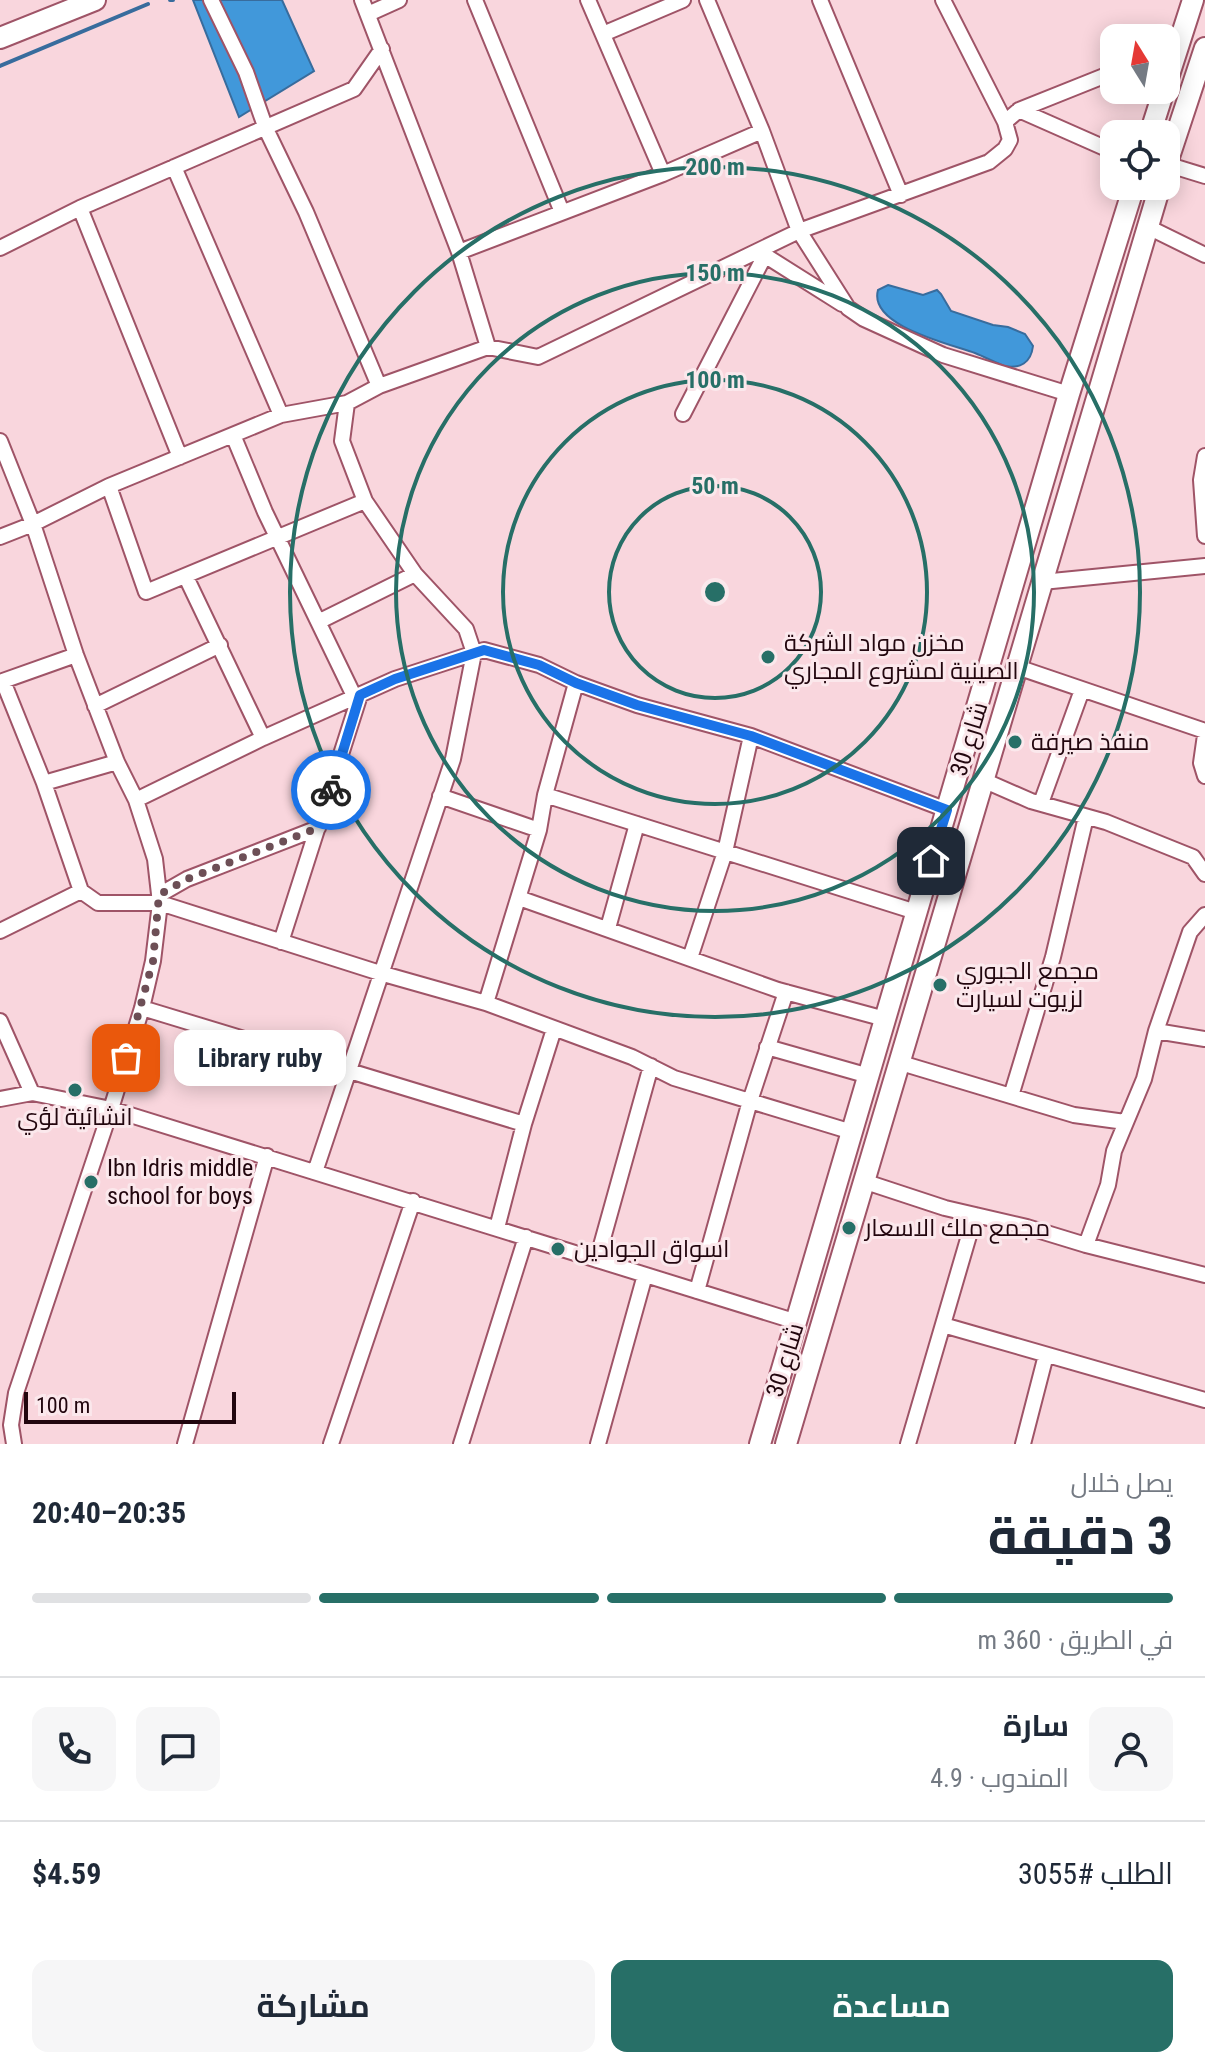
<!DOCTYPE html>
<html lang="ar">
<meta charset="utf-8">
<style>
body{margin:0;font-family:"Roboto Condensed",Cairo,sans-serif;background:#f6f6f7;color:#1f2937;direction:rtl;height:100vh;display:flex;flex-direction:column;font-size:30px;white-space:nowrap}
*{box-sizing:border-box;margin:0}
p{font-size:26px;color:#747a83}
.icon{flex:none;width:44px;height:44px;fill:none;stroke:currentColor;stroke-width:2;stroke-linecap:round;stroke-linejoin:round}
.map{position:relative;height:1444px;overflow:hidden;direction:ltr}
.details{display:flex;flex-direction:column;background:#fff;flex:1}
.details>*{flex:none}
.needle{width:52px;rotate:349deg}
.buttons{position:absolute;left:1100px;top:24px;display:grid;gap:16px}
.buttons a{display:grid;place-items:center;width:80px;height:80px;border-radius:16px;background:#fff;box-shadow:0 4px 20px #0003;font-size:40px}
.scale{position:absolute;left:24px;bottom:20px;width:212px;box-sizing:border-box;padding-left:8px;border:4px solid #22060e;border-top:0;font-size:22px;line-height:28px;white-space:nowrap;color:#22060e;-webkit-text-stroke:6px #fbe8ec;paint-order:stroke}
.pin{position:absolute;display:grid;place-items:center;width:68px;height:68px;color:#fff;margin:-34px;border-radius:16px;box-shadow:0 4px 12px #0006}
.courier{position:absolute;display:grid;place-items:center;width:80px;height:80px;margin:-40px;border:6px solid #1a73e8;border-radius:50%;background:#fff;color:#222;box-shadow:0 2px 10px #0007}
.bubble{position:absolute;height:56px;border-radius:16px;background:#fff;box-shadow:0 4px 20px #0003;font-size:26px;font-weight:700;line-height:56px;text-align:center;direction:rtl}
.headline em{font-style:normal;font-weight:700}
.headline div{display:flex;flex-direction:column-reverse}
.headline{display:flex;align-items:center;justify-content:space-between;height:136px;padding:0 32px}
h1{font-size:52px;font-weight:700;line-height:60px}
.bar{display:grid;grid-template-columns:repeat(4,1fr);gap:12px 8px;align-content:center;height:96px;padding:0 32px}
.bar i{height:10px;border-radius:6px;background:#e0e1e3}
.bar .active{background:#276f67}
.bar p{grid-column:span 4}
.line{display:flex;align-items:center;gap:20px;padding:0 32px;border-top:2px solid #e0e1e3}
.line div{flex:1}
.round{display:grid;place-items:center;flex:none;width:84px;height:84px;border-radius:16px;background:#f6f6f7}
.action{display:flex;gap:16px;margin-top:auto;padding:16px 32px}
.action a{flex:1;height:92px;border-radius:16px;background:#276f67;color:#fff;font-size:32px;font-weight:700;line-height:92px;text-align:center}
.action a+a{background:#f6f6f7;color:#1f2937}
.map>svg:first-child{display:block}
.water{fill:#4198da;stroke:#386c9d;stroke-width:2}
.lines{fill:none;stroke-linecap:round;stroke-linejoin:round}
.stream{stroke:#386c9d;stroke-width:4}
.street-casing{stroke:#9f5467;stroke-width:18}
.secondary-casing{stroke:#9f5467;stroke-width:24}
.street{stroke:#fff;stroke-width:14}
.secondary{stroke:#fff;stroke-width:20}
.done{stroke:#6d4f56;stroke-width:8;stroke-dasharray:0 14.4}
.route{stroke:#1a73e8;stroke-width:10}
.ring{fill:none;stroke:#276f67;stroke-width:4}
.poi-dot{fill:#276f67;stroke:#fbe8ec;stroke-width:3}
.labels{text-anchor:middle;stroke-width:6;stroke-linejoin:round;paint-order:stroke}
.poi-label{font-size:24px;fill:#22060e;stroke:#fbe8ec;text-anchor:start}
.street-label{font-size:24px;fill:#22060e;stroke:#fbe8ec}
.centre{fill:#276f67;stroke:#fbe8ec;stroke-width:4}
.ring-label{font-size:24px;text-anchor:middle;font-weight:bold;fill:#276f67;stroke:#fbe8ec;stroke-width:6;stroke-linejoin:round;paint-order:stroke}
</style>
<div class="map">
<svg width="1205" height="1444" viewBox="0 0 1205 1444">
<rect width="100%" height="100%" fill="#f9d6dd"/>
<path class="water" d="M193 0H282L314 71 239 117Z
M888 285 923 295 937 290 941 294 951 311 993 325 1008 327 1025 334 1033 346C1031 363 1020 369 1004 366 994 362 985 357 975 353 951 344 868 326 878 290Z"/>
<g class="lines">
<path class="stream" d="M170 0H173
M0 66 148 4"/>
<defs>
<path id="street" d="M211 0 246 72 266 129 306 212 379 386
M362 0 459 252 488 347
M475 0 562 212
M588 0 663 174
M707 0 762 131 799 231 848 308 864 319 943 355 1069 394
M820 0 901 195
M368 14 399 0
M603 34 683 0
M1019 110 1114 152
M1005 122 1019 110 1114 72
M1166 164 1205 176
M174 167 281 415
M80 208 180 457
M1148 227 1205 255
M0 248 80 208 354 89 382 49
M758 251 842 304
M459 252 663 174 762 131
M683 414 765 255
M233 435 265 512 355 698
M0 441 33 524 76 655 117 762 136 800 155 859 160 903 153 961 142 1008 111 1109 16 1393 11 1425 14 1444
M1205 456 1201 480 1205 536
M109 486 146 592 365 501
M0 537 33 524 109 486 281 415 347 403 379 386 488 347 538 357 799 231 989 162 1005 149 1010 140 1005 122 943 0
M186 577 263 738
M1042 582 1205 566
M320 621 415 574
M1017 667 1205 731
M3 681 44 783 81 891 98 903H160L380 973 486 1003 632 1057 674 1078 852 1132
M0 682 76 655
M95 706 220 645
M1205 735 1201 763 1205 776
M983 780 1031 801 1106 822 1193 857 1205 874
M44 783 117 762
M545 795 916 912
M440 796 539 830
M136 800 263 738 395 679 484 650 539 665 576 683 637 705 751 736 947 810
M1041 803 1082 690
M159 895 187 879 318 828
M519 898 778 990 885 1019
M608 928 637 824
M0 931 81 891
M281 942 360 695
M690 958 725 852 751 736
M486 1003 539 830 545 795 576 683
M142 1008 524 1124
M0 1021 32 1093
M1156 1031 1190 932 1205 915
M767 1047 869 1076
M901 1063 1074 1115 1125 1122
M1011 1096 1053 957 1086 817
M0 1099 32 1093 111 1109 797 1322
M315 1172 453 759 474 653 466 629 415 574 365 501 342 441 347 403
M866 1182 945 1208 1027 1227 1086 1245 1205 1275
M497 1228 524 1124 554 1029
M1086 1245 1108 1185 1114 1151 1144 1079 1156 1031 1205 1039
M597 1260 651 1066
M697 1291 750 1101 786 992
M943 1325 1205 1400
M185 1444 267 1156
M331 1444 413 1201
M461 1444 526 1237
M598 1444 645 1275
M908 1444 975 1215
M1023 1444 1046 1355"/>
<path id="secondary" d="M0 38 95 0
M1166 84 1193 0
M1150 134 1164 90
M1166 166 1205 48
M760 1444 1069 394 1134 186
M786 1444 1160 186"/>
</defs>
<use href="#street" class="street-casing"/>
<use href="#secondary" class="secondary-casing"/>
<use href="#street" class="street"/>
<use href="#secondary" class="secondary"/>
</g>
<g class="lines">
<path class="done" d="M126 1058 153 961 159 895 187 879 318 828 331 790"/>
<path class="route" d="M331 790 360 695 395 679 484 650 539 665 576 683 637 705 751 736 947 810 931 861"/>
</g>
<g class="ring">
<circle cx="715" cy="592" r="106"/>
<circle cx="715" cy="592" r="212"/>
<circle cx="715" cy="592" r="319"/>
<circle cx="715" cy="592" r="425"/>
</g>
<g class="poi-dot">
<circle cx="768" cy="657" r="8"/>
<circle cx="1015" cy="742" r="8"/>
<circle cx="940" cy="985" r="8"/>
<circle cx="75" cy="1090" r="8"/>
<circle cx="91" cy="1182" r="8"/>
<circle cx="849" cy="1228" r="8"/>
<circle cx="558" cy="1249" r="8"/>
</g>
<g class="labels">
<g class="poi-label">
<text x="784" y="651">مخزن مواد الشركة<tspan x="784" dy="28">الصينية لمشروع المجاري</tspan></text>
<text x="1031" y="750">منفذ صيرفة</text>
<text x="956" y="979">مجمع الجبوري<tspan x="956" dy="28">لزيوت لسيارت</tspan></text>
<text x="75" y="1125" text-anchor="middle">انشائية لؤي</text>
<text x="107" y="1176">Ibn Idris middle<tspan x="107" dy="28">school for boys</tspan></text>
<text x="865" y="1236">مجمع ملك الاسعار</text>
<text x="574" y="1257">اسواق الجوادين</text>
</g>
<g class="street-label">
<text transform="translate(969 739) rotate(-73)" y="8">شارع 30</text>
<text transform="translate(785 1360) rotate(-73)" y="8">شارع 30</text>
</g>
</g>
<circle cx="715" cy="592" r="12" class="centre"/>
<g class="ring-label">
<text x="715" y="175">200 m</text>
<text x="715" y="281">150 m</text>
<text x="715" y="388">100 m</text>
<text x="715" y="494">50 m</text>
</g>
</svg>
<div class="buttons">
<a><svg class="needle" viewBox="-14 -14 28 28"><path d="M0-13l5 13h-10z" fill="#e53935"/><path d="M0 13l5-13h-10z" fill="#747a83"/></svg></a>
<a><svg class="icon" aria-label="locate" viewBox="0 0 24 24"><circle cx="12" cy="12" r="6"/><path d="M12 2v4M12 18v4M2 12h4M18 12h4"/></svg></a>
</div>
<div class="scale">100 m</div>
<div class="pin" style="left:126px;top:1058px;background:#ea580c"><svg class="icon" aria-label="bag" viewBox="0 0 24 24"><path d="M5 8h14l-1 12H6zM9 8a3 3 0 0 1 6 0"/></svg></div>
<div class="pin" style="left:931px;top:861px;background:#1f2937"><svg class="icon" aria-label="home" viewBox="0 0 24 24"><path d="M3 11l9-7 9 7M6 9v11h12V9"/></svg></div>
<div class="courier" style="left:331px;top:790px"><svg class="icon" aria-label="bike" viewBox="0 0 24 24"><circle cx="6" cy="16" r="4"/><circle cx="18" cy="16" r="4"/><path d="M6 16l4-8h5l3 8M10 8l3 8H6M13 5h3"/></svg></div>
<div class="bubble" style="left:174px;top:1030px;width:172px">Library ruby</div>
</div>
<section class="details">
<div class="headline"><div><h1>3 دقيقة</h1><p>يصل خلال</p></div><em>20:35–20:40</em></div>
<div class="bar"><i class="active"></i><i class="active"></i><i class="active"></i><i></i><p>في الطريق · 360 m</p></div>
<div class="line" style="height:144px"><a class="round"><svg class="icon" aria-label="person" viewBox="0 0 24 24"><circle cx="12" cy="8" r="4"/><path d="M4 21q1-7 8-7t8 7"/></svg></a><div><b>سارة</b><p>المندوب · 4.9</p></div><a class="round"><svg class="icon" aria-label="chat" viewBox="0 0 24 24"><path d="M4 5h16v11H9l-5 4z"/></svg></a><a class="round"><svg class="icon" aria-label="phone" viewBox="0 0 24 24"><path d="M5 4h4l2 5-3 2q2 4 5 5l2-3 5 2v4C11 20 4 13 5 4z"/></svg></a></div>
<div class="line" style="height:104px"><div>الطلب #3055</div><b>$4.59</b></div>
<div class="action"><a>مساعدة</a><a>مشاركة</a></div>
</section>
